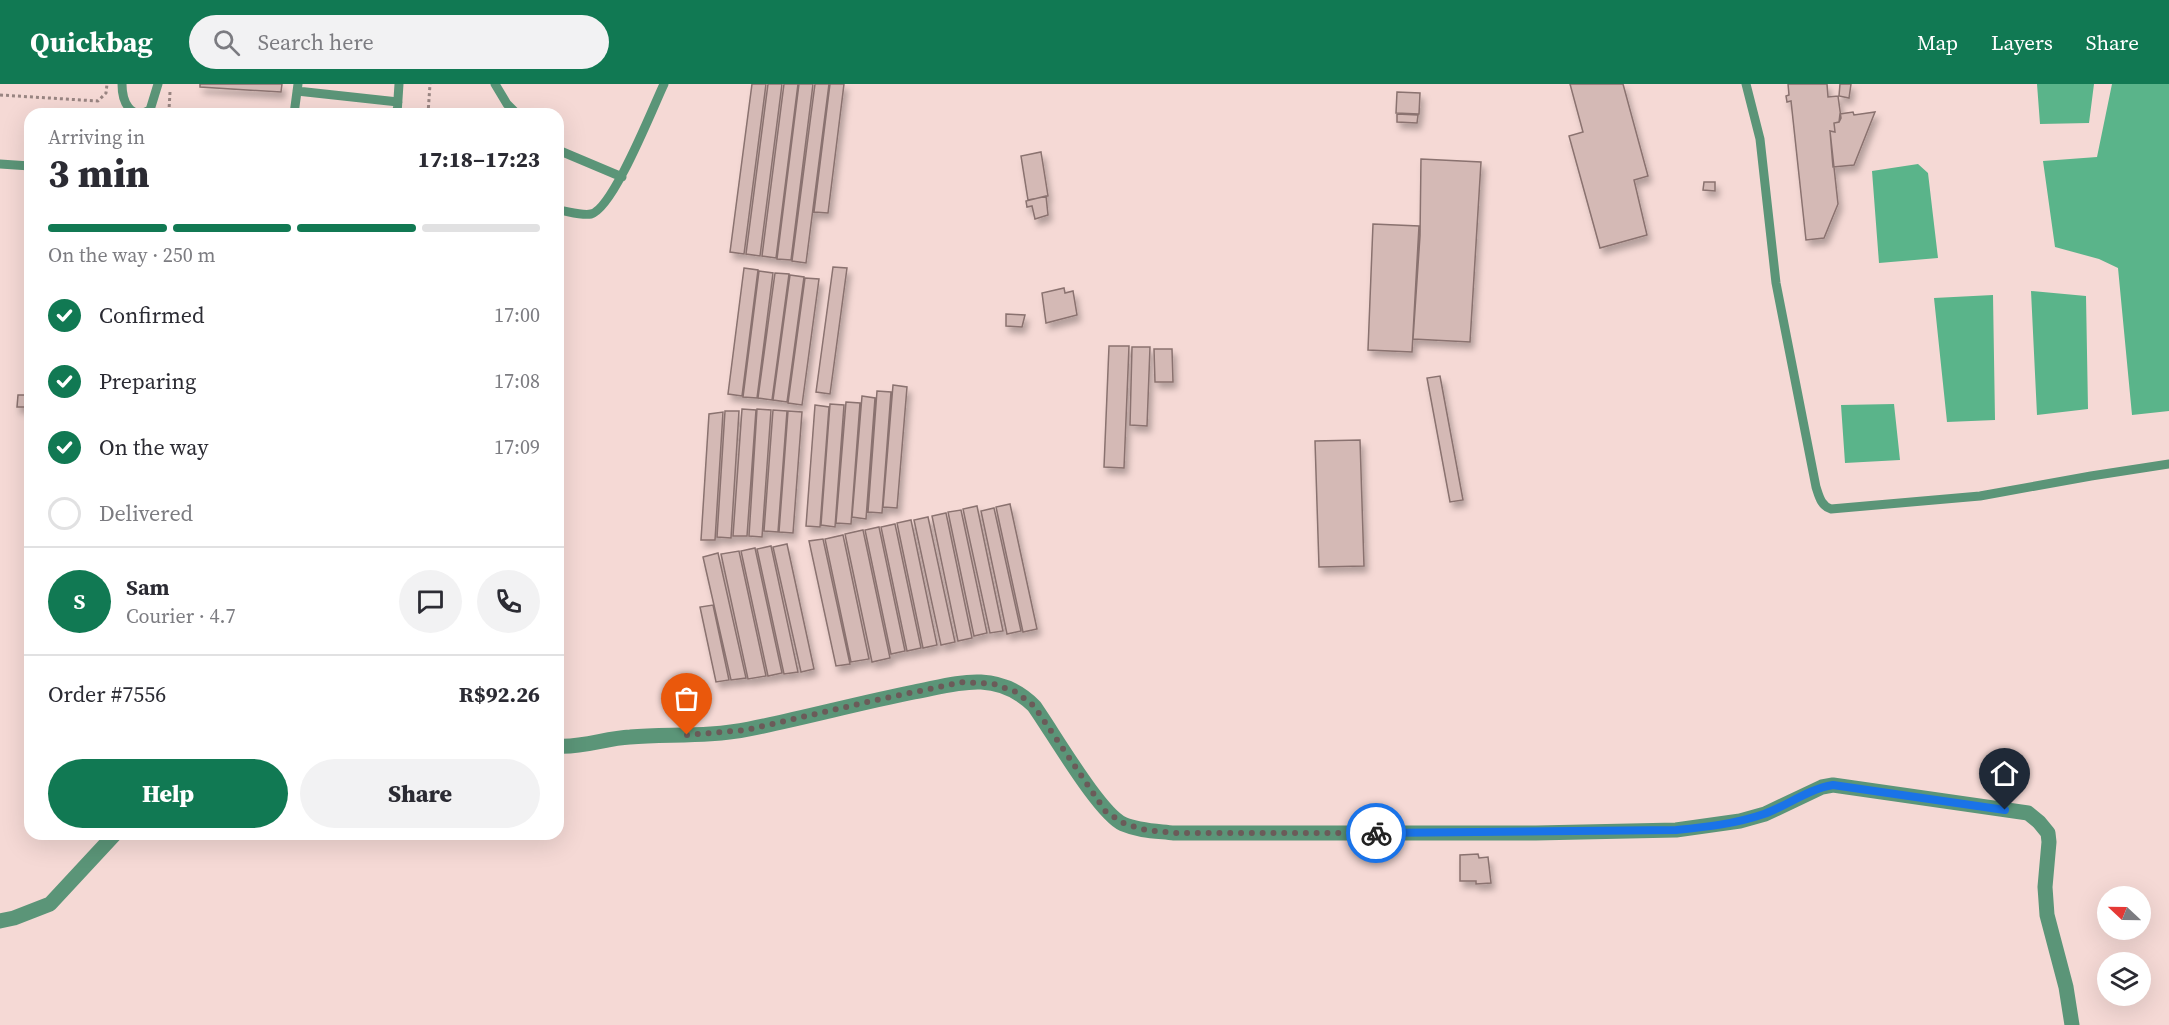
<!DOCTYPE html>
<meta charset="utf-8">
<style>
body{margin:0;font-family:"Source Serif 4",serif;background:#f2f2f3;color:#2b2b33;height:100vh;display:flex;flex-direction:column;font-size:22px;white-space:nowrap}
*{box-sizing:border-box;margin:0}
p{font-size:20px;color:#7c7c81}
.icon{flex:none;width:33px;height:33px;fill:none;stroke:currentColor;stroke-width:2;stroke-linecap:round;stroke-linejoin:round}
.map{position:relative;flex:1;overflow:hidden}
.details{position:absolute;left:24px;top:24px;width:540px;height:732px;display:flex;flex-direction:column;background:#fff;border-radius:18px;box-shadow:0 6px 24px #0002}
.details>*{flex:none}
.needle{width:39px;rotate:292deg}
.controls{position:absolute;left:2097px;top:802px;display:grid;gap:12px}
.controls a{display:grid;place-items:center;width:54px;height:54px;border-radius:50%;background:#fff;box-shadow:0 6px 24px #0002;font-size:30px}
.pin{position:absolute;display:grid;place-items:center;width:51px;height:51px;color:#fff;margin:-62px -26px;border-radius:50% 50% 50% 0;rotate:-45deg;box-shadow:0 0 6px #0007}
.pin .icon{rotate:45deg}
.courier{position:absolute;display:grid;place-items:center;width:60px;height:60px;margin:-30px;border:4px solid #1a73e8;border-radius:50%;background:#fff;color:#222;box-shadow:0 2px 8px #0007}
.overview em{font-style:normal;font-weight:800}
.overview div{display:flex;flex-direction:column-reverse}
.overview{display:flex;align-items:center;justify-content:space-between;height:102px;padding:0 24px}
h1{font-size:39px;font-weight:800;line-height:45px}
.bar{display:grid;grid-template-columns:repeat(4,1fr);gap:9px 6px;align-content:center;height:72px;padding:0 24px}
.bar i{height:8px;border-radius:4px;background:#e1e1e2}
.bar .on{background:#117953}
.bar p{grid-column:span 4}
.line{display:flex;align-items:center;gap:15px;padding:0 24px;border-top:2px solid #e1e1e2}
.line div{flex:1}
.round{display:grid;place-items:center;flex:none;width:63px;height:63px;border-radius:32px;background:#f2f2f3}
ol{padding:0 24px;list-style:none}
li{display:flex;align-items:center;gap:18px;height:66px}
li p{margin-inline-start:auto}
li .icon{padding:6px;border-radius:50%;background:#117953;color:#fff;stroke-width:4}
li:last-child{color:#7c7c81}
li i{width:33px;height:33px;border:3px solid #e1e1e2;border-radius:50%}
.action{display:flex;gap:12px;margin-top:auto;padding:12px 24px}
.action a{flex:1;height:69px;border-radius:36px;background:#117953;color:#fff;font-size:24px;font-weight:800;line-height:69px;text-align:center}
.action a+a{background:#f2f2f3;color:#2b2b33}
header{display:flex;align-items:center;gap:36px;box-sizing:border-box;height:84px;padding:0 30px;background:#117953;color:#fff}
header strong{font-size:28px}
nav{display:flex;gap:33px;margin-inline-start:auto;font-size:21px}
.search{width:420px;height:54px;background:#f2f2f3;display:flex;align-items:center;gap:15px;box-sizing:border-box;padding:0 21px;border-radius:33px;color:#7c7c81;font-size:22px}
.map>svg:first-child{display:block}
.water{fill:#5ab48a}
.building{fill:#d4b9b5;stroke:#8a726f;stroke-width:1.5;filter:url(#shadow)}
.lines{fill:none;stroke-linecap:round;stroke-linejoin:round}
.path{stroke:#998582;stroke-width:3;stroke-dasharray:3 3;stroke-linecap:butt}
.lane{stroke:#5b9578;stroke-width:9}
.street{stroke:#5b9578;stroke-width:15}
.done{stroke:#6b5b59;stroke-width:6;stroke-dasharray:0 10.8}
.route{stroke:#1a73e8;stroke-width:8}
</style>
<header>
<strong>Quickbag</strong>
<div class="search"><svg class="icon" aria-label="search" viewBox="0 0 24 24"><circle cx="10" cy="10" r="6"/><path d="M15 15l6 6"/></svg>Search here</div>
<nav><a>Map</a><a>Layers</a><a>Share</a></nav>
</header>
<div class="map">
<svg width="2169" height="941" viewBox="0 0 2169 941">
<defs>
<filter id="shadow"><feDropShadow dx="3.5" dy="6" stdDeviation="3" flood-color="#0004"/></filter>
</defs>
<rect width="100%" height="100%" fill="#f5d9d5"/>
<path class="water" d="M2037 0H2094L2089 39 2040 40Z
M2112 0H2169V327L2132 331 2118 184 2099 175 2055 163 2043 77 2097 73Z
M1918 80 1928 89 1938 174 1879 179 1872 87Z
M2031 207 2086 212 2088 325 2037 331Z
M1993 211 1995 336 1947 338 1934 214Z
M1894 320 1900 376 1845 379 1841 321Z"/>
<path class="building" d="M200 0H282L281 8 200 3Z
M752 0H766L744 170 730 168Z
M768 0H782L760 172 746 170Z
M784 0H798L776 174 762 172Z
M799 0H813L791 176 777 175Z
M815 0H829L806 179 792 177Z
M830 0H844L828 129 814 128Z
M1570 0H1623L1648 92 1634 96 1647 151 1600 164 1569 52 1583 48Z
M1788 0H1827L1828 13 1838 12 1841 34 1839 38 1834 39 1835 48 1830 47 1838 120 1824 154 1806 156 1791 17 1787 18 1786 12 1789 11Z
M1840 0H1851L1849 14 1839 12Z
M1397 8 1420 9 1419 30 1396 29Z
M1853 28 1854 31 1875 28 1854 81 1833 83 1830 47 1835 48 1834 39 1839 38 1840 30Z
M1397 30 1418 31 1417 39 1397 38Z
M1041 68 1048 112 1028 116 1021 72Z
M1421 75 1481 78 1470 258 1413 255 1420 152Z
M1704 98H1715V107L1703 106Z
M1046 112 1048 131 1035 135 1032 122 1027 123 1026 117Z
M1373 140 1419 142 1412 268 1368 266Z
M833 183 847 184 830 310 816 308Z
M744 184 758 186 742 312 728 310Z
M759 187 773 189 757 314 743 313Z
M775 189 789 190 772 316 758 314Z
M790 191 804 193 787 318 773 316Z
M805 194 819 195 802 321 788 319Z
M1064 204 1065 209 1073 207 1077 231 1046 239 1042 209Z
M1006 230 1025 231 1022 243 1006 242Z
M1109 262H1129L1124 384 1104 383Z
M1132 263H1150L1147 342 1130 341Z
M1154 265H1172L1173 298H1155Z
M30 281V323H17L18 311H28Z
M1440 292 1463 416 1450 418 1427 294Z
M893 301 907 303 897 424 883 423Z
M877 307 891 308 882 429 868 428Z
M862 312 875 314 866 435 852 433Z
M846 318 860 319 851 440 836 439Z
M830 320 844 321 835 443 821 441Z
M815 321 829 323 820 443 806 442Z
M742 325 756 326 747 452H733Z
M757 325 771 326 762 453 749 452Z
M773 326 787 327 778 448 764 447Z
M725 327H739L731 454 717 453Z
M788 327 802 328 793 449 779 448Z
M723 328 715 456H701L709 330Z
M1360 356 1364 482 1319 483 1315 357Z
M1010 420 1037 545 1023 548 996 423Z
M977 422 1003 547 990 549 963 425Z
M994 424 1021 547 1007 550 981 427Z
M961 426 987 549 974 552 948 428Z
M946 429 972 554 958 557 932 432Z
M928 433 955 558 941 561 914 436Z
M911 436 937 561 923 564 897 439Z
M895 440 921 564 907 567 881 443Z
M879 443 905 567 891 570 865 446Z
M863 446 890 574 872 578 845 450Z
M843 451 869 575 851 578 825 455Z
M823 455 850 580 836 582 809 457Z
M787 460 814 585 801 588 773 463Z
M771 462 798 588 784 590 757 465Z
M755 464 782 589 768 592 741 467Z
M739 467 766 592 748 595 721 470Z
M718 469 746 594 731 596 703 473Z
M713 521 729 596 716 598 700 523Z
M1478 770 1479 774 1488 773 1491 799 1476 800V797H1460V771Z"/>
<g class="lines">
<path class="path" d="M170 8 169 26 179 30
M0 11 98 17 106 9 107 0
M428 30 430 0"/>
<path class="lane" d="M122 0C122 17 130 37 150 26L158 0
M495 0 507 20 517 30
M1746 0 1760 55 1776 199 1816 403C1819 412 1821 422 1831 425L1980 412 2091 392 2169 380
M297 7 398 18
M294 30 298 0
M397 30 399 0
M558 66 622 93
M0 80 30 82
M558 126C567 127 582 132 591 130 613 125 653 23 664 0"/>
<path class="street" d="M558 662C582 664 606 654 630 653 669 650 710 653 749 645 804 634 859 619 914 608 936 604 959 597 981 598 1002 599 1020 608 1034 622 1052 647 1099 729 1123 740 1139 747 1157 747 1174 749H1536L1676 746 1740 737 1765 730 1822 703 1833 701 2028 729 2039 738 2048 749 2049 758 2045 803 2047 831 2066 903 2072 941
M0 837 14 834 50 820 115 750"/>
</g>
<g class="lines">
<path class="done" d="M687 651 746 646 876 616 963 598 994 600 1016 608 1034 622 1106 728 1125 740 1146 746 1174 749H1376"/>
<path class="route" d="M1376 749 1676 746C1706 743 1735 740 1764 730 1787 722 1808 705 1833 701L2005 726"/>
</g>
</svg>
<div class="controls">
<a><svg class="needle" viewBox="-14 -14 28 28"><path d="M0-13l5 13h-10z" fill="#e53935"/><path d="M0 13l5-13h-10z" fill="#7c7c81"/></svg></a>
<a><svg class="icon" aria-label="layers" viewBox="0 0 24 24"><path d="M12 4l9 5-9 5-9-5zM3 14l9 5 9-5"/></svg></a>
</div>
<div class="pin" style="left:687px;top:651px;background:#ea580c"><svg class="icon" aria-label="bag" viewBox="0 0 24 24"><path d="M5 8h14l-1 12H6zM9 8a3 3 0 0 1 6 0"/></svg></div>
<div class="pin" style="left:2005px;top:726px;background:#1f2937"><svg class="icon" aria-label="home" viewBox="0 0 24 24"><path d="M3 11l9-7 9 7M6 9v11h12V9"/></svg></div>
<div class="courier" style="left:1376px;top:749px"><svg class="icon" aria-label="bike" viewBox="0 0 24 24"><circle cx="6" cy="16" r="4"/><circle cx="18" cy="16" r="4"/><path d="M6 16l4-8h5l3 8M10 8l3 8H6M13 5h3"/></svg></div>
<section class="details">
<div class="overview"><div><h1>3 min</h1><p>Arriving in</p></div><em>17:18–17:23</em></div>
<div class="bar"><i class="on"></i><i class="on"></i><i class="on"></i><i></i><p>On the way · 250 m</p></div>
<ol>
<li><svg class="icon" aria-label="check" viewBox="0 0 24 24"><path d="M5 12l5 5 9-10"/></svg>Confirmed<p>17:00</p></li>
<li><svg class="icon" aria-label="check" viewBox="0 0 24 24"><path d="M5 12l5 5 9-10"/></svg>Preparing<p>17:08</p></li>
<li><svg class="icon" aria-label="check" viewBox="0 0 24 24"><path d="M5 12l5 5 9-10"/></svg>On the way<p>17:09</p></li>
<li><i></i>Delivered</li>
</ol>
<div class="line" style="height:108px"><b class="round" style="background:#117953;color:#fff">S</b><div><b>Sam</b><p>Courier · 4.7</p></div><a class="round"><svg class="icon" aria-label="chat" viewBox="0 0 24 24"><path d="M4 5h16v11H9l-5 4z"/></svg></a><a class="round"><svg class="icon" aria-label="phone" viewBox="0 0 24 24"><path d="M5 4h4l2 5-3 2q2 4 5 5l2-3 5 2v4C11 20 4 13 5 4z"/></svg></a></div>
<div class="line" style="height:78px"><div>Order #7556</div><b>R$92.26</b></div>
<div class="action"><a>Help</a><a>Share</a></div>
</section>
</div>
